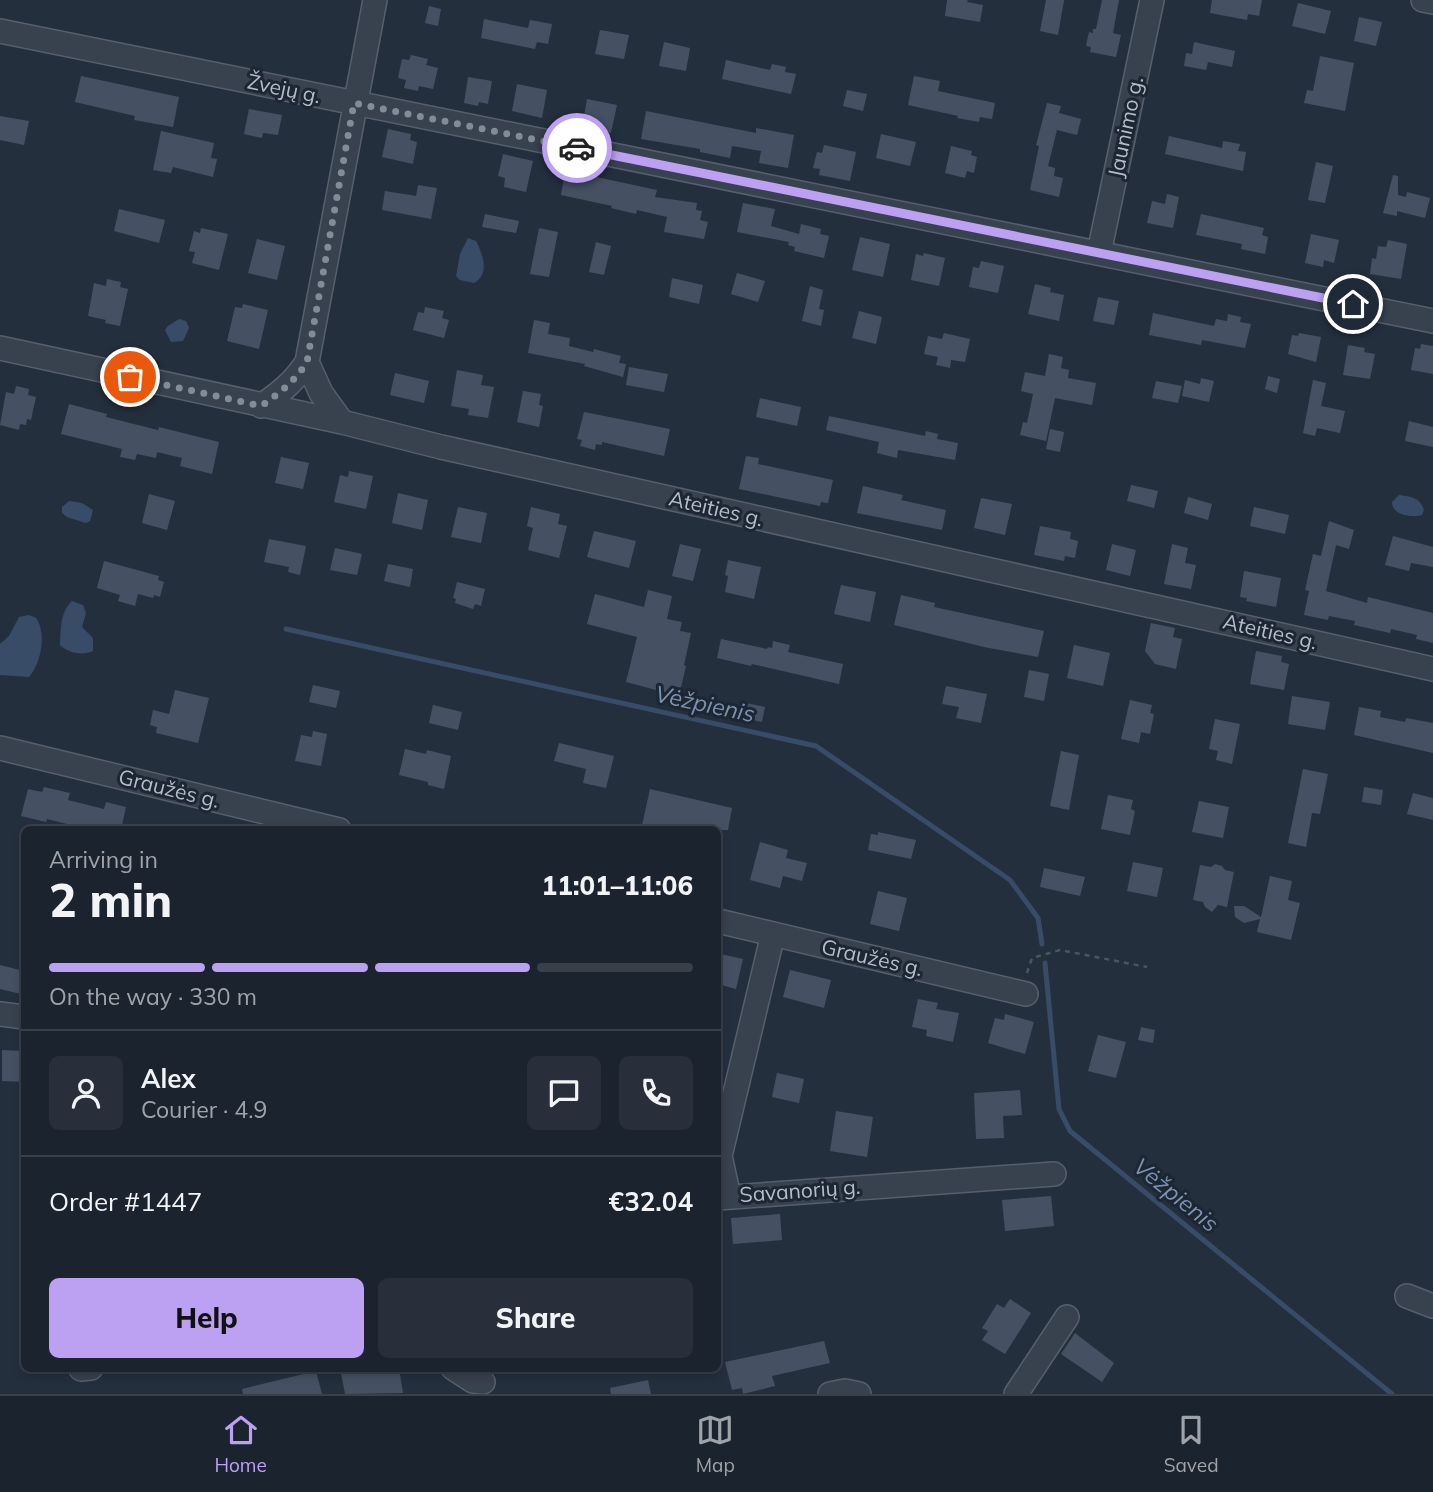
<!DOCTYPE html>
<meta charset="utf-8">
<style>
body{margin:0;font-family:Mulish,sans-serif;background:#282f3a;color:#f1f3f6;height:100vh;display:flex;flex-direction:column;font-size:26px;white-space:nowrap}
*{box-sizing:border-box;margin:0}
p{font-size:23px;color:#a0a4aa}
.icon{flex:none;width:38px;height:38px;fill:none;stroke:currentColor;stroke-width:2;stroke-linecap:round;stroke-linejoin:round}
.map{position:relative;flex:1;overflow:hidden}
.panel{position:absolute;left:21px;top:826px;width:700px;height:546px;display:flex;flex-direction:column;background:#1b232e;border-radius:10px;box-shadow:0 4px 10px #0003,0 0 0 2px #39404a}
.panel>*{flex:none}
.pin{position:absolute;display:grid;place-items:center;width:60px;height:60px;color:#fff;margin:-30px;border:4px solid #fff;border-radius:50%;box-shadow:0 2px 7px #0007}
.courier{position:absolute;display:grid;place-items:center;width:70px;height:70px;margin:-35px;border:5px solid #bca0f2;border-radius:50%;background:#fff;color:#222;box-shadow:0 2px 9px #0007}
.summary em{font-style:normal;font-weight:800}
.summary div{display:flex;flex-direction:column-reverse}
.summary{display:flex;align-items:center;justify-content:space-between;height:119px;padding:0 28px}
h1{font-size:46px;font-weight:800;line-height:52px}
.bar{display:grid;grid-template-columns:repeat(4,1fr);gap:10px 7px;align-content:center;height:84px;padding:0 28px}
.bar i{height:9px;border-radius:5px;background:#39404a}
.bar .current{background:#bca0f2}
.bar p{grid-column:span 4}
.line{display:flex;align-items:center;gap:18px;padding:0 28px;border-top:2px solid #39404a}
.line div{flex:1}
.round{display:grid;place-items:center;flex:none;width:74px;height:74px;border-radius:10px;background:#282f3a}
.cta{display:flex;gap:14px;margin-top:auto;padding:14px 28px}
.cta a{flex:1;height:80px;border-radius:10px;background:#bca0f2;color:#111;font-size:28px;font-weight:800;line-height:80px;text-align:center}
.cta a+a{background:#282f3a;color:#f1f3f6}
.tab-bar{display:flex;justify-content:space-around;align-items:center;height:98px;border-top:2px solid #39404a;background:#1b232e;font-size:19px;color:#a0a4aa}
.tab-bar a{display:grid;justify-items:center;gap:4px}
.tab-bar .current{color:#bca0f2}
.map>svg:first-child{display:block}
.water{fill:#394c67}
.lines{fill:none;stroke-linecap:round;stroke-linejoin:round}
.stream{stroke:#394c67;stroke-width:5}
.building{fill:#455162}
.minor-casing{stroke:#565f6c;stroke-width:26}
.path{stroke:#44595c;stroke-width:2.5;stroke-dasharray:5 5;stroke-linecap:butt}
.minor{stroke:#38414e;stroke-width:23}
.done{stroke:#828b98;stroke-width:7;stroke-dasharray:0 12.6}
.route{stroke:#bca0f2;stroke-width:9}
.labels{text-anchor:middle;stroke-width:6;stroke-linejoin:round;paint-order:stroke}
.street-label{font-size:21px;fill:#b4bcc9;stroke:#1d2633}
.water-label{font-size:23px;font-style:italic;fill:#7c92b1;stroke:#1d2633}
</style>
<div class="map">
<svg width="1433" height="1394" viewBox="0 0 1433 1394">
<rect width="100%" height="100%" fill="#242f3e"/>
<path class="water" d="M468 238 476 241C483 255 490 274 474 283L460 280 456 276 460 254Z
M179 319 186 321 189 328 183 341 171 342 165 330 168 326Z
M1399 495C1411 497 1420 497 1424 510L1422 515C1411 518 1392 515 1392 502Z
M69 501 82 503 93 510 90 521 86 523 67 517 62 513V507Z
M72 601 83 605 86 613 82 627 93 638V651C83 656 68 653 60 645 61 630 60 612 72 601Z
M29 615 36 618C47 633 41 664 29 677L0 675V644L9 636 19 617Z"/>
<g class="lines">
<path class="stream" d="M286 629 816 746 1010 880 1038 918 1042 944
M1045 963 1059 1109 1070 1131 1392 1394"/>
</g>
<path class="building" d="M947 0H968L967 2 983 5 980 22 945 16Z
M1046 0H1064L1058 35 1040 31Z
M1102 0H1119L1113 33 1121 35 1116 57 1090 52 1091 47 1086 46 1089 32 1093 33V29H1096Z
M1212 0H1262L1259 16 1248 14 1247 20 1210 13Z
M1298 3 1331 11 1325 34 1292 26Z
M429 6 441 9 438 26 425 23Z
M1359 17 1382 22 1376 46 1354 41Z
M484 19 528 28 530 20 552 24 548 44 537 42 535 49 481 38Z
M600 30 629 35 624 59 595 54Z
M664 42 690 48 686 71 659 66Z
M1194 42 1235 51 1232 67 1208 62 1206 70 1184 66 1186 53 1192 54Z
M411 55 428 59 426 65 438 68 433 89 419 86 418 91 404 88 406 80 398 78 402 59 409 60Z
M1320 56 1354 63 1345 111 1304 103 1307 90 1313 91Z
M726 60 770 70 772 64 786 67 785 72 796 74 791 94 722 79Z
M81 76 179 97 173 127 134 120 135 116 75 102Z
M914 76 940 81 938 91 995 103 992 119 980 117 979 122 957 118 958 116 908 105Z
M468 77 492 81 488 104 479 102 478 106 464 103Z
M517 84 547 90 542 118 512 111Z
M847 90 867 94 863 111 843 106Z
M587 99 617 105 611 133 582 128Z
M1047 103 1061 106 1059 113 1081 119 1077 135 1057 130 1048 166 1055 168 1054 176 1063 178 1059 197 1030 190 1039 146 1036 145Z
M249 109 282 115 278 135 263 133 262 138 244 134Z
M646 111 756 133V128L794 135 788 168 759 163 761 151 732 146 730 158 700 152V149L641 139Z
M0 116 29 121 24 145 0 140Z
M388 129 411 134 410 140 417 142 413 164 382 157Z
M161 131 214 143 211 158 217 159 213 177 173 167 171 173 153 170Z
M881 134 916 142 910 166 876 158Z
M1169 136 1222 148 1223 141 1240 144 1238 151 1246 152 1243 171 1165 154Z
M824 145 856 152 850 181 819 175 820 169 813 168 817 152 822 153Z
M951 146 972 151 971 155 977 157 974 173 967 171 965 178 945 173Z
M503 154 533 161 526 192 504 187 505 178 498 176Z
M1316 162 1333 166 1325 203 1308 200Z
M566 166 588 171 587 175 657 190 655 197 697 203 696 210 702 211 700 220 708 222 704 239 664 232 667 217 637 210 636 214 611 208 612 206 561 195Z
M1393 175 1398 176V195L1406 197 1407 192 1430 198 1425 218 1397 211V216L1383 213Z
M418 185 437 188 431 219 382 210 385 191 416 196Z
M1167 194 1179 197 1173 228 1147 223 1152 201 1165 204Z
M743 203 775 209 771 226 799 234 801 224 821 229 820 234 829 236 824 258 794 251 795 247 788 245 789 242 737 232Z
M119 209 165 220 159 243 114 231Z
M485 214 519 221 516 233 482 227Z
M1201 214 1264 228 1262 235 1268 237 1265 254 1241 249 1242 244 1196 235Z
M201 228 228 234 219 270 192 263 195 252 189 251 194 231 200 233Z
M539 228 558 232 549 277 530 274Z
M1311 234 1339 240 1334 263 1324 260 1323 267 1305 263Z
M860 237 890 244 883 277 852 270Z
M257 239 285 246 277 280 248 273Z
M1388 240 1407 244 1401 279 1370 274 1372 258 1376 259 1378 246 1386 247Z
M596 242 611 246 604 275 589 272Z
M924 253 945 258 939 286 911 280 916 254 923 256Z
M981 261 1004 266 998 293 969 287 973 267 979 268Z
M737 273 765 281 758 302 731 294Z
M672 278 703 285 699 304 669 297Z
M107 279 121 282 120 287 128 289 120 326 105 323 106 320 88 316 94 283 106 286Z
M1035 284 1051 288 1050 292 1064 295 1059 321 1028 314Z
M810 286 823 290 819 309 824 310 821 326 802 321Z
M1098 297 1119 301 1114 325 1093 321Z
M243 304 268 310 259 349 227 341 235 307 242 308Z
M425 307 444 311 442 318 449 320 444 338 413 330 418 312 424 313Z
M859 311 882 317 876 344 852 338Z
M1153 313 1214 326 1216 319 1227 321 1228 314 1241 317 1240 322 1251 324 1245 348 1202 340 1201 345 1149 335Z
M534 320 550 323 548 334 570 338 569 346 593 352 594 349 621 356 619 363 626 364 623 377 584 366 585 364 528 353Z
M944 333 970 339 965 362 951 360 950 368 936 365 938 357 924 354 928 336 942 339Z
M1299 333 1321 337 1316 362 1288 354 1292 335 1298 336Z
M1421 344 1433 346V374L1411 370 1415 348 1420 349Z
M1348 345 1365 348 1364 352 1375 354 1370 379 1343 375Z
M1049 354 1063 357 1061 368 1069 370 1068 378 1096 383 1092 405 1055 398 1046 441 1020 435 1023 422 1027 423 1033 394 1021 391 1025 372 1045 376Z
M629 367 668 374 664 392 626 385Z
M457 370 483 375 481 385 494 387 488 418 468 415 469 409 451 406Z
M395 373 429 381 424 403 390 395Z
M1268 376 1280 379 1277 393 1265 389Z
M1201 378 1214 381 1209 402 1182 396 1185 380 1200 384Z
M1313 380 1326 383 1321 406 1345 411 1340 433 1317 428 1315 436 1303 433Z
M1156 381 1182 386 1178 403 1152 398Z
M16 386 29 389 28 395 36 397 31 420 27 419 26 425 20 424 19 430 0 425 6 392 14 394Z
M523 391 541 394 539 405 543 406 539 427 517 422Z
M760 398 801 407 797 426 756 417Z
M69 404 107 414 106 417 158 430 159 427 219 442 212 474 180 466 182 458 157 452 156 458 137 454 135 460 120 457 122 449 61 434Z
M584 412 670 429 664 456 602 442V445L596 444 595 450 580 446 582 440 577 439Z
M829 416 925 436 926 431 938 434 937 439 958 443 955 460 898 450 897 458 877 453 879 442 826 430Z
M1409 421 1433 427V447L1405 441Z
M1050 429 1064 432 1060 452 1046 449Z
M746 456 759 458 758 464 833 480 828 503 821 502 820 506 739 489Z
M281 457 309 463 303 489 275 483Z
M349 471 373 476 366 509 334 502 340 475 348 477Z
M1131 485 1158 491 1154 508 1127 501Z
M863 486 903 495 901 500 946 510 942 530 857 513Z
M398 493 428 500 422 530 392 523Z
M149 494 175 501 167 530 142 523Z
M1188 497 1212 504 1208 520 1184 513Z
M981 498 1012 504 1005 535 974 528Z
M458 507 487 513 481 543 451 537Z
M531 507 560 514 558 524 567 526 559 558 528 550 533 528 527 526Z
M1254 507 1289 515 1285 534 1250 526Z
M1329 521 1354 530 1349 549 1336 545 1326 591 1367 603 1368 597 1433 613V643L1416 639 1417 635 1391 629 1390 633 1354 625 1355 621 1329 616 1328 620 1304 615 1309 591 1305 590 1313 554 1321 556Z
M1040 526 1071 532 1070 539 1078 541 1075 558 1065 556 1064 561 1034 555Z
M594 531 636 541 629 568 587 557Z
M1393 536 1433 547V567L1411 563 1409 571 1385 565Z
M269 539 306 546 300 575 288 572 289 567 264 562Z
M680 544 701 549 693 581 672 576Z
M1112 544 1136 550 1130 576 1106 570Z
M1172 544 1188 548 1185 563 1196 565 1191 589 1164 584Z
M335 548 362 554 357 575 330 570Z
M728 560 761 567 754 599 725 592 728 576 725 575Z
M104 561 159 576 158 580 164 582 160 597 154 595 153 598 138 594 135 606 118 601 120 595 97 588Z
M388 564 413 569 410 587 384 581Z
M1244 571 1281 578 1276 607 1246 601 1247 598 1240 597Z
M457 582 485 589 481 606 475 604 473 609 455 603 456 599 453 598Z
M841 585 876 592 870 622 834 614Z
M648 590 672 596 667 619 682 622 680 631 691 633 684 665 686 666 679 696 626 682 637 637 587 624 595 594 644 607Z
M901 595 935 603 934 607 1044 631 1038 657 984 647 894 625Z
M1151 623 1175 628 1173 637 1182 639 1176 669 1155 664 1145 651Z
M721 639 767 649 768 647 772 648 773 641 790 645 788 652 843 664 839 684 752 664 751 666 717 658Z
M1074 645 1110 653 1103 686 1067 678Z
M1256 651 1282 656 1281 662 1289 664 1284 690 1250 684Z
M1029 670 1049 674 1044 701 1024 697Z
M313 685 340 691 336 708 309 702Z
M946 686 987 694 981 723 956 718 959 707 942 704Z
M175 690 209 698 198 743 156 733 157 727 150 725 153 710 169 714Z
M1292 696 1330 702 1325 730 1288 724Z
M1130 700 1152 705 1150 713 1154 714 1150 734 1141 732 1139 743 1121 739Z
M746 703 765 707 762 722 743 718Z
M433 705 462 712 458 730 429 723Z
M1359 707 1381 711 1380 717 1405 722 1406 718 1433 723V753L1354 735Z
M1215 719 1240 724 1232 764 1216 760 1218 751 1209 749Z
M313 731 327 734 321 766 295 761 301 735 312 737Z
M559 743 614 756 606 788 583 783 586 769 554 761Z
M405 749 426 754 427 750 451 756 444 789 428 785V782L399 775Z
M1061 751 1079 755 1069 810 1050 806Z
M1303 769 1328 774 1320 814 1312 813 1306 847 1288 843Z
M44 787 70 793 68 800 104 809 106 802 126 807 121 830H79V827L47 819 46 822 21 816 28 789 42 792Z
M1364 787 1383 790 1381 805 1362 802Z
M650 789 732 808 728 830H641Z
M1413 793 1433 798V820L1407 814Z
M1108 795 1133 800 1131 809 1135 811 1130 835 1101 829Z
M1199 801 1229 807 1223 838 1192 832Z
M878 832 916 840 911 859 868 850 871 834 878 835Z
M760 842 788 850 786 858 807 863 802 881 783 876 780 888 750 880Z
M1133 862 1163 868 1157 897 1127 891Z
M1215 864 1222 866 1225 870 1234 872 1227 907 1218 905 1212 912 1205 907 1203 902 1193 900 1200 865 1211 867Z
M1044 868 1085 877 1080 896 1040 887Z
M1270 876 1292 881 1288 900 1300 903 1291 940 1257 932 1260 919 1244 923 1235 917 1234 906H1244L1261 917Z
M878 891 907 898 899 931 870 924Z
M721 954 743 959 736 989 718 984V958L720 959Z
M0 965 24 971 21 994 0 989Z
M790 970 831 980 824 1008 783 997Z
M918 999 938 1003 936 1009 959 1013 953 1042 926 1036 927 1030 912 1027Z
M1005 1014 1034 1022 1025 1054 988 1043 995 1018 1004 1020Z
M1141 1027 1155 1030 1153 1043 1138 1040Z
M1098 1035 1126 1042 1116 1078 1088 1071Z
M2 1050 24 1051V1082L2 1081Z
M777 1073 804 1079 799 1103 772 1097Z
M1020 1090 1022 1115 1003 1116 1004 1138 976 1139 974 1093Z
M836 1111 873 1117 867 1157 830 1151Z
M1051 1196 1054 1226 1005 1231 1002 1200Z
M780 1214 782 1240 733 1244 731 1218Z
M1010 1299 1031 1313 1005 1354 982 1340 988 1331 982 1328 997 1304 1004 1308Z
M1075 1333 1114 1363 1102 1382 1061 1354Z
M824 1341 830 1363 772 1376 775 1386 743 1394 742 1388 732 1390 725 1362Z
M340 1368H355L356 1372 374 1368H399L403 1393 345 1394Z
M316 1371 322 1394H243L242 1389Z
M648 1380 651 1394H611L610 1388Z"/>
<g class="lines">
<defs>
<path id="minor" d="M1423 0 1433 2
M0 31 1433 321
M1099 253 1152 0
M0 348 342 422 441 447 1433 669
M307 362 321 393 342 422
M261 406C280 393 294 382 307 362L375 0
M0 748 339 830
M718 921 1026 994
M0 1014 24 1017
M729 1197 720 1156 773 934
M718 1198 1054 1174
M1407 1296 1433 1306
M453 1368 473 1381 483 1382
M81 1369 91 1368
M830 1394 845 1391 859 1394
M1016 1394 1067 1317"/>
</defs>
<use href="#minor" class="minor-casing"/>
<path class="path" d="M1027 973 1032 958 1060 950 1147 967"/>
<use href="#minor" class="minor"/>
</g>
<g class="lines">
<path class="done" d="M130 377 261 406C280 393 294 382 307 362L354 103 577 148"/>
<path class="route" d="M577 148 1353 304"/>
</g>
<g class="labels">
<g class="street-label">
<text transform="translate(284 89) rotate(12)" y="7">Žvejų g.</text>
<text transform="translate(1126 127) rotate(-78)" y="7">Jaunimo g.</text>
<text transform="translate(716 509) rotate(13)" y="7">Ateities g.</text>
<text transform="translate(1270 632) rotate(13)" y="7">Ateities g.</text>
<text transform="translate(169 789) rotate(14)" y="7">Graužės g.</text>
<text transform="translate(872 958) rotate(13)" y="7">Graužės g.</text>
<text transform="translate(800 1191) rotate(-4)" y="7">Savanorių g.</text>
</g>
<g class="water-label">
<text transform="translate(705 704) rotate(12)" y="8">Vėžpienis</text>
<text transform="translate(1176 1195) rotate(39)" y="8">Vėžpienis</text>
</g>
</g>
</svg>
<div class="pin" style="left:130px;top:377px;background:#ea580c"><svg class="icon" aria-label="bag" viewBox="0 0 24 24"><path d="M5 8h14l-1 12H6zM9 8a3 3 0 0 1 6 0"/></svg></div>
<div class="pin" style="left:1353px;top:304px;background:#1f2937"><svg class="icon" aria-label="home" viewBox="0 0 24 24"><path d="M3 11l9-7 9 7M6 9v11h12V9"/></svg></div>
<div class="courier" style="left:577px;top:148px"><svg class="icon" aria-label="car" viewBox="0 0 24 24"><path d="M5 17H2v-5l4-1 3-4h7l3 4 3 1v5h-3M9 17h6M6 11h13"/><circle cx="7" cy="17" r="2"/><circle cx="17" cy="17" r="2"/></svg></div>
<section class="panel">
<div class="summary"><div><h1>2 min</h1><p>Arriving in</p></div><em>11:01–11:06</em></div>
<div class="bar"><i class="current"></i><i class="current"></i><i class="current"></i><i></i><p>On the way · 330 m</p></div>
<div class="line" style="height:126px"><a class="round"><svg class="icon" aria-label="person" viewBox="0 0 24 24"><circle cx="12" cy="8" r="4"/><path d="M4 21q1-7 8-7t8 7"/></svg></a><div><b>Alex</b><p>Courier · 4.9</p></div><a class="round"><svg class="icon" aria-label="chat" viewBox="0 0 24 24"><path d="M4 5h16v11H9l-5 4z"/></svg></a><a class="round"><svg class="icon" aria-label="phone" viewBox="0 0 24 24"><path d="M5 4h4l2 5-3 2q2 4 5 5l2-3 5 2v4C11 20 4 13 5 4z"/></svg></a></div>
<div class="line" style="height:91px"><div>Order #1447</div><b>€32.04</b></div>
<div class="cta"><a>Help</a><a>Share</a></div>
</section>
</div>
<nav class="tab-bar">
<a class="current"><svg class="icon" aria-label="home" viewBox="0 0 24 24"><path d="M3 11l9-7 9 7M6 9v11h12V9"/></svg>Home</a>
<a><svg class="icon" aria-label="map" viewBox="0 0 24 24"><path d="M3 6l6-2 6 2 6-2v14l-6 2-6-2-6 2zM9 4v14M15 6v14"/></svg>Map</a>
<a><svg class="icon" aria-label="saved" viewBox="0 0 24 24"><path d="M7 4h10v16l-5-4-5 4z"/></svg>Saved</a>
</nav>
